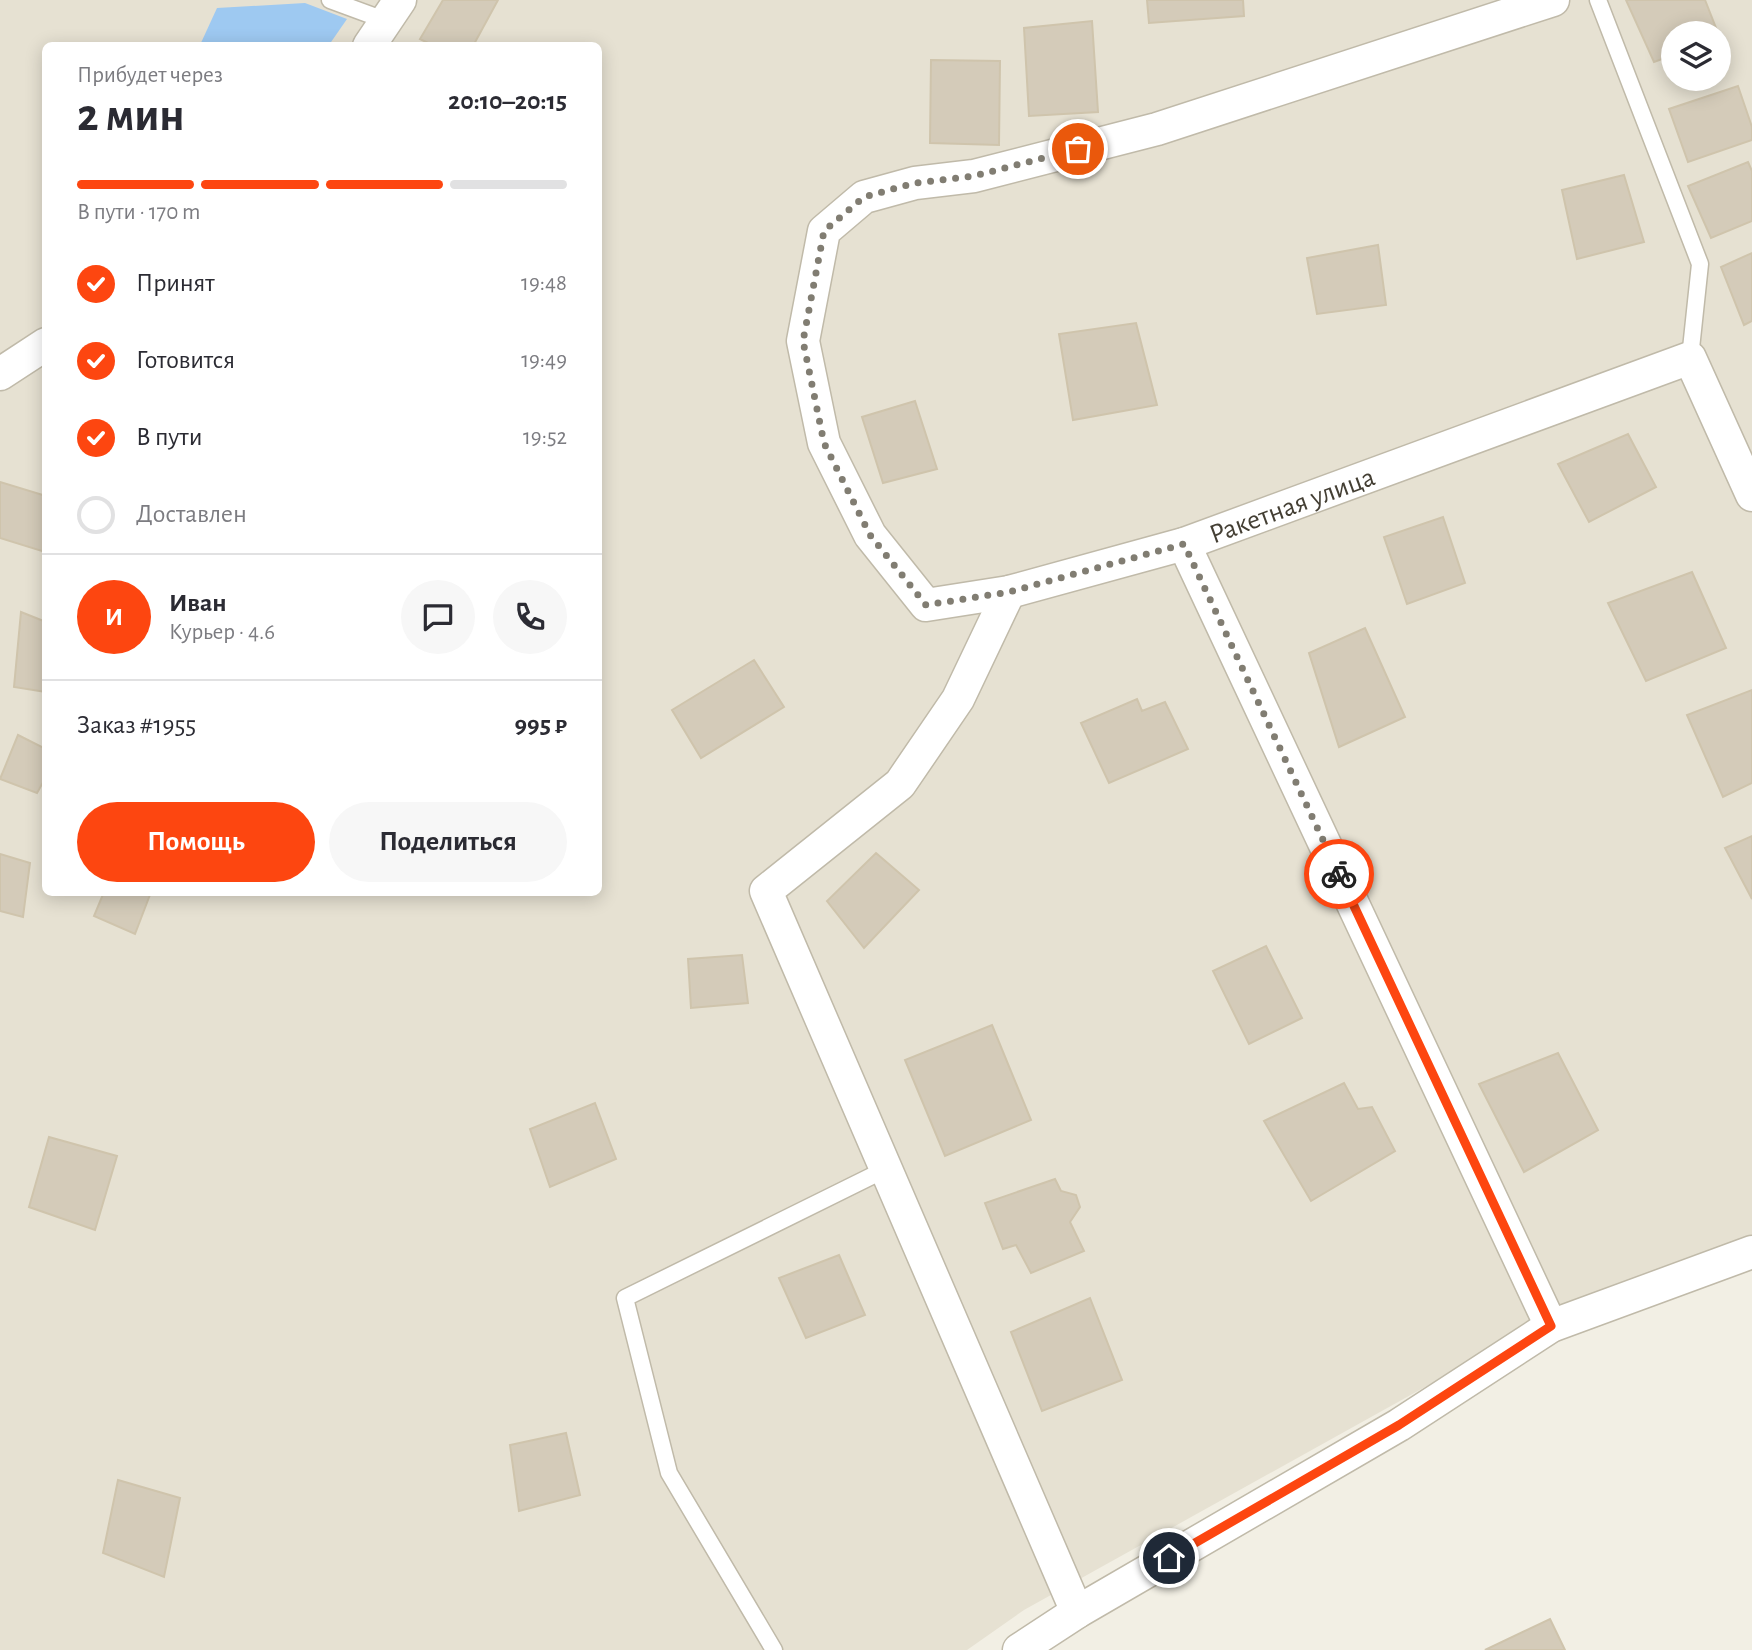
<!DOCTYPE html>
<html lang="ru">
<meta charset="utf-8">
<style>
body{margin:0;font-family:"Alegreya Sans",sans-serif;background:#f7f7f7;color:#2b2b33;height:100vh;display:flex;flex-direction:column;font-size:26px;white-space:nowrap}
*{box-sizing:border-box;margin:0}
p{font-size:23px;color:#7c7c81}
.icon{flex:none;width:38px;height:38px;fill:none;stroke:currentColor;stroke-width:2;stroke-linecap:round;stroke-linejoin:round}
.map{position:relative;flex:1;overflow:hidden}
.sheet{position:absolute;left:42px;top:42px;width:560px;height:854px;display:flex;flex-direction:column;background:#fff;border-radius:10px;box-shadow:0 4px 18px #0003}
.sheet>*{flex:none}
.controls{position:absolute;left:1661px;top:21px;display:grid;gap:14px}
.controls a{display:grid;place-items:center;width:70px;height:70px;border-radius:50%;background:#fff;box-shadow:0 4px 18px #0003;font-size:35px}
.pin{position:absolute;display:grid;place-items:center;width:60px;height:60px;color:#fff;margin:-30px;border:4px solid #fff;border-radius:50%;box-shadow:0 2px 7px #0007}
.courier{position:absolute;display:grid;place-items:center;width:70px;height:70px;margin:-35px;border:5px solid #fd4610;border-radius:50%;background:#fff;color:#222;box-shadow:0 2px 9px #0007}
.head em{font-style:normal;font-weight:600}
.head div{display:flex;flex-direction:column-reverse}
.head{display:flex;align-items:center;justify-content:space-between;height:119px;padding:0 35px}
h1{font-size:46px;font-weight:600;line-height:52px}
.bar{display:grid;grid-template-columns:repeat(4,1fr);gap:10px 7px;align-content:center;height:84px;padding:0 35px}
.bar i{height:9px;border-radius:5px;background:#e1e1e2}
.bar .selected{background:#fd4610}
.bar p{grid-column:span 4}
.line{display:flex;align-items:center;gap:18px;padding:0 35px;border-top:2px solid #e1e1e2}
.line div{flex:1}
.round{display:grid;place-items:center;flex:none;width:74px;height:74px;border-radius:37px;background:#f7f7f7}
ol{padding:0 35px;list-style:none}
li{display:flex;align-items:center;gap:21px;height:77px}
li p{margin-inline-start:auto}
li .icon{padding:7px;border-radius:50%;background:#fd4610;color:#fff;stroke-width:4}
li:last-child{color:#7c7c81}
li i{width:38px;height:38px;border:4px solid #e1e1e2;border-radius:50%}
.primary-button{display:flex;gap:14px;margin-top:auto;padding:14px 35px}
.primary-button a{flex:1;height:80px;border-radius:42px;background:#fd4610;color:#fff;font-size:28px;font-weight:600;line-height:80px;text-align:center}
.primary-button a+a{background:#f7f7f7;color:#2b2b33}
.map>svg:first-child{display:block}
.residential{fill:#e6e1d2;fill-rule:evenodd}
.water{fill:#9ec9f1}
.building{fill:#d4cbb9;stroke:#cfc4ac;stroke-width:2}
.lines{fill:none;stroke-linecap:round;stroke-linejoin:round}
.service-casing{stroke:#c0baa9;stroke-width:19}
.minor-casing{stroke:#c0baa9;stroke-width:35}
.service{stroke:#fff;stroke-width:16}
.minor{stroke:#fff;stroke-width:32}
.done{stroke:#817d72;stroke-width:7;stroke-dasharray:0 12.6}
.route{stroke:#fd4610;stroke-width:9}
.labels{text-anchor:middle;stroke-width:5;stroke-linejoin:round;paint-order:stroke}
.street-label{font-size:28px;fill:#443f34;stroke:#fff}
</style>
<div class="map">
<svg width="1752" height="1650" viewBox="0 0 1752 1650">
<rect width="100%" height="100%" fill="#f2efe4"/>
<path class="residential" d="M0 0H1752V1240L1576 1303 1024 1610 967 1650H0ZM1673 33H1718V79H1673ZM46 46H598V892H46Z"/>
<path class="water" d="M305 3 347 19 329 45H200L217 8Z"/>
<path class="building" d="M443 0H498L473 46H434L420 39Z
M1147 0H1243L1244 16 1149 23Z
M1626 0H1705L1718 33H1673V55L1654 62Z
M1092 21 1098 112 1029 116 1024 28Z
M931 60 1000 61 999 145 930 143Z
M1738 86 1752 127V140L1688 162 1669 109Z
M1748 162 1752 171V221L1711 238 1688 186Z
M1624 175 1644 242 1577 259 1562 190Z
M1378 245 1386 305 1317 314 1307 258Z
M1752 253V321L1744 325 1721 267Z
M1136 323 1157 405 1073 420 1059 334Z
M915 401 937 469 883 483 862 417Z
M1628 434 1656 487 1589 522 1558 464Z
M0 482 46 496 45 552 0 538Z
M1443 517 1465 583 1407 604 1384 537Z
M1692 572 1726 648 1646 681 1608 603Z
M21 612 46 622V692L14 687Z
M1365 628 1405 717 1339 747 1309 653Z
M754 660 784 707 701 758 672 710Z
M1752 690V783L1723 797 1687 715Z
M1137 699 1142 711 1165 702 1188 749 1109 783 1081 723Z
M18 735 46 749V777L37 793 0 779Z
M1752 836V899L1725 848Z
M876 853 919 890 864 948 827 901Z
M0 854 30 863 23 917 0 911Z
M104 892H151L135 934 94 916Z
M1266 946 1302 1018 1249 1044 1213 971Z
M742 955 748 1003 691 1008 688 959Z
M992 1025 1031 1120 945 1156 905 1060Z
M1558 1053 1598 1130 1524 1172 1479 1084Z
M1344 1083 1358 1109 1372 1107 1395 1151 1311 1201 1264 1121Z
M595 1103 616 1159 550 1187 530 1129Z
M49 1137 117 1156 95 1230 29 1207Z
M1055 1179 1061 1191 1076 1195 1080 1207 1070 1222 1084 1251 1031 1273 1016 1245 1003 1249 985 1203Z
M839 1255 865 1315 806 1338 779 1278Z
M1090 1298 1122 1380 1042 1411 1011 1332Z
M566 1433 580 1495 519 1511 510 1445Z
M118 1480 180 1498 164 1577 103 1553Z
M1550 1619 1565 1650H1485Z"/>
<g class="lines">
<defs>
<path id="service" d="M330 0 387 21
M1598 0 1700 264 1690 358
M774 1650 669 1473 625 1298 886 1169"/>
<g id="minor">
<path id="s1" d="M1553 0 1157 129 974 176 915 183 864 197 824 231 803 341 824 443 870 535 926 605 1009 592 1184 544 1690 358 1752 495"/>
<path d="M369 46 400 0"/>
<path d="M0 374 46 344"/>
<path d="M1184 544 1551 1326"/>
<path d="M1009 592 958 699 900 784 766 891 1077 1612"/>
<path d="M1019 1650 1077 1612 1399 1425 1551 1326 1752 1252"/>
</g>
</defs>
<use href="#service" class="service-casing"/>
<use href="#minor" class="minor-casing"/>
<use href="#service" class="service"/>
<use href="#minor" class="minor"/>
</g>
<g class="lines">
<path class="done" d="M1078 149 974 176 915 183 864 197 824 231 803 341 824 443 870 535 926 605 1009 592 1184 544 1339 874"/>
<path class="route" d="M1169 1558 1399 1425 1551 1326 1339 874"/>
</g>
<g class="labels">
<g class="street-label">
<text dy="10" stroke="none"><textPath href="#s1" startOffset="1559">Ракетная улица</textPath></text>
</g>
</g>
</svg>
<div class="controls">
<a><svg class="icon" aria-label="layers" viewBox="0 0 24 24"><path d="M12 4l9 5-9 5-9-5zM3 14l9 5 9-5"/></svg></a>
</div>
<div class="pin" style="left:1078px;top:149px;background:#ea580c"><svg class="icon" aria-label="bag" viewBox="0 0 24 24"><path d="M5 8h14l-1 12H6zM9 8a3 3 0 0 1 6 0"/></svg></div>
<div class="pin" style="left:1169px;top:1558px;background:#1f2937"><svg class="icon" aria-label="home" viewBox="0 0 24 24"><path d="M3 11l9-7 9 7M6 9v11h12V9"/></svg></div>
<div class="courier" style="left:1339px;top:874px"><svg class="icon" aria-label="bike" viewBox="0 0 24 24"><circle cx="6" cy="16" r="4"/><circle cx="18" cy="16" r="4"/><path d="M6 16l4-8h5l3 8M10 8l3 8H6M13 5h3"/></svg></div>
<section class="sheet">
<div class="head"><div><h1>2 мин</h1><p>Прибудет через</p></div><em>20:10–20:15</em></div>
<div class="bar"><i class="selected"></i><i class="selected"></i><i class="selected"></i><i></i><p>В пути · 170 m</p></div>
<ol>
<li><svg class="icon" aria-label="check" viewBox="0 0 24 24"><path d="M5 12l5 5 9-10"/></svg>Принят<p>19:48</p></li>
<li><svg class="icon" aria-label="check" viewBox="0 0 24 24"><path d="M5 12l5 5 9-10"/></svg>Готовится<p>19:49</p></li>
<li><svg class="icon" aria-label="check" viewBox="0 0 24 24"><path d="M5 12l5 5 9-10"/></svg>В пути<p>19:52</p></li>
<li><i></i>Доставлен</li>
</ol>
<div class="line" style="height:126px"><b class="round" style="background:#fd4610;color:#fff">И</b><div><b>Иван</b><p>Курьер · 4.6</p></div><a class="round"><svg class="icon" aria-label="chat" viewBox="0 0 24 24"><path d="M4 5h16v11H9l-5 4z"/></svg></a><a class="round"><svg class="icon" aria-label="phone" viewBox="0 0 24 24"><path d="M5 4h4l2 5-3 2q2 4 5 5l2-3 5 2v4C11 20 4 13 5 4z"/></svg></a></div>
<div class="line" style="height:91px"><div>Заказ #1955</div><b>995 ₽</b></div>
<div class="primary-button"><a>Помощь</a><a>Поделиться</a></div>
</section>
</div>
